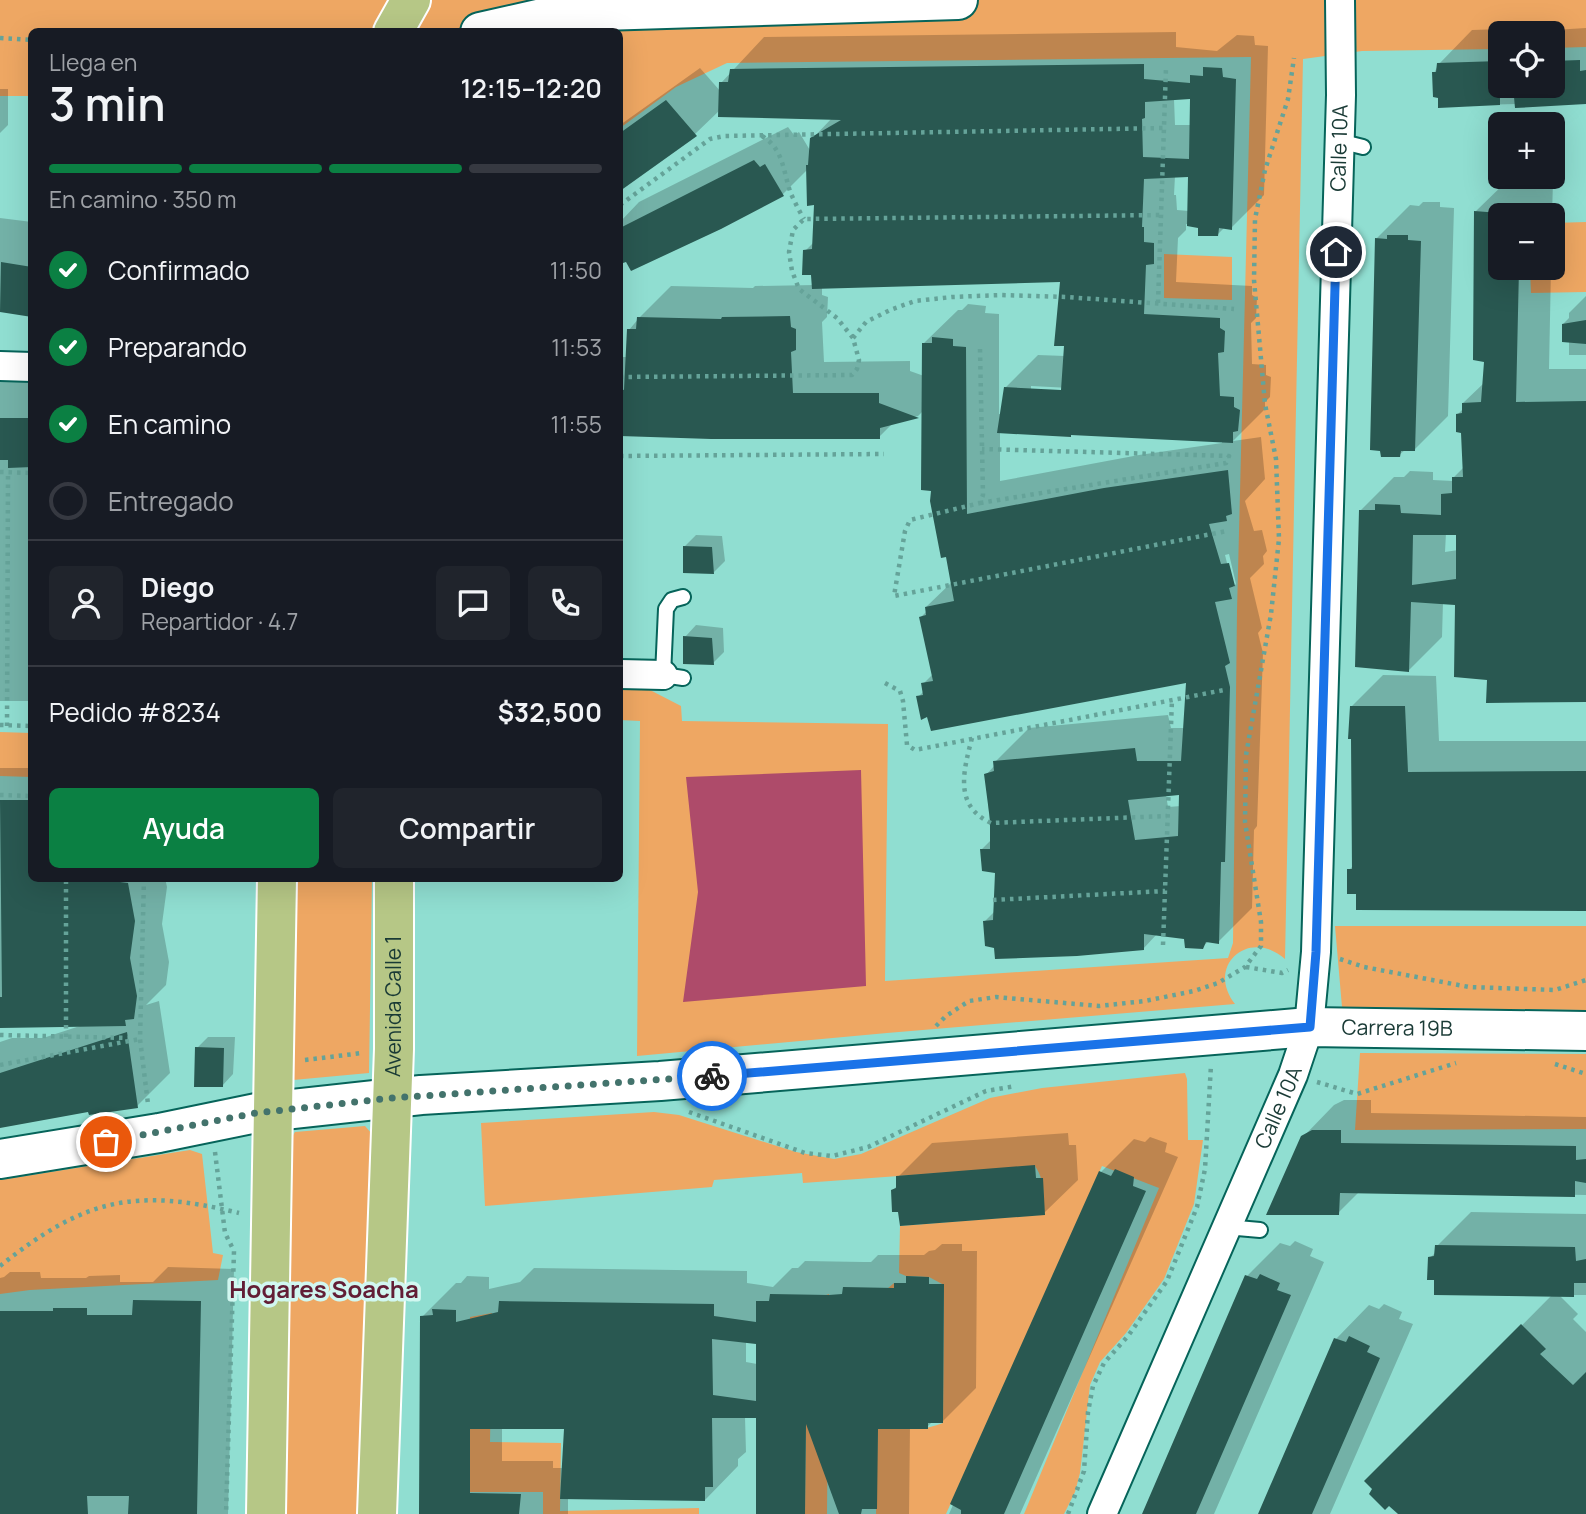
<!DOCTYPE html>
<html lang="es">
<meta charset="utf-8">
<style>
body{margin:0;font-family:Manrope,sans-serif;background:#20242c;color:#f1f3f6;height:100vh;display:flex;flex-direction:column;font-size:26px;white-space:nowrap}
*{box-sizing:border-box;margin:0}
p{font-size:23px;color:#9ea1a6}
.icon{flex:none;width:38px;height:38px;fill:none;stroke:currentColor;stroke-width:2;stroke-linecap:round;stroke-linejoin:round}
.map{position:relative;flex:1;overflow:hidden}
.panel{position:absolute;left:28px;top:28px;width:595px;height:854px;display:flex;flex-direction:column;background:#171b24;border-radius:10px;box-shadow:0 7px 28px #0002}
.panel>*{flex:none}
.controls{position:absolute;left:1488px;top:21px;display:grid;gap:14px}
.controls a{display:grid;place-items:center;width:77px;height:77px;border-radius:10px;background:#171b24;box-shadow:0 7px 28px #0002;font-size:35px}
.pin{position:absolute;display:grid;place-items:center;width:60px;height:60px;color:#fff;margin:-30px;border:4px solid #fff;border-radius:50%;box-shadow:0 2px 7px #0007}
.courier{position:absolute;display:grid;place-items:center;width:70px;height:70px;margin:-35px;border:5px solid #1a73e8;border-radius:50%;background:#fff;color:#222;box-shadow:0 2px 9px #0007}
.headline em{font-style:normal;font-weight:600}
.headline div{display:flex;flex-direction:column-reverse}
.headline{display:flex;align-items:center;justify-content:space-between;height:119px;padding:0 21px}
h1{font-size:46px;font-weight:600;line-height:52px}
.bar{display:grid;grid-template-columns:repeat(4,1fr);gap:10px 7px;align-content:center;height:84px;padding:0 21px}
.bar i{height:9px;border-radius:5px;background:#363941}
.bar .on{background:#0b8043}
.bar p{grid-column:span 4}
.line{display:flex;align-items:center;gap:18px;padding:0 21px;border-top:2px solid #363941}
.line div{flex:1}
.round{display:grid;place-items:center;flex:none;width:74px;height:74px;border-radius:10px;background:#20242c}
ol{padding:0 21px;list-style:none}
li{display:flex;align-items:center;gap:21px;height:77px}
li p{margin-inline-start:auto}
li .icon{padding:7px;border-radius:50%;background:#0b8043;color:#fff;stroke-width:4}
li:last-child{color:#9ea1a6}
li i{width:38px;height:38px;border:4px solid #363941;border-radius:50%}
.action{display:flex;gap:14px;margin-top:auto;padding:14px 21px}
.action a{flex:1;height:80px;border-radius:10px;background:#0b8043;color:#fff;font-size:28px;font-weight:600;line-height:80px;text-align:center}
.action a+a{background:#20242c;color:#f1f3f6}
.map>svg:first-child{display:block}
.green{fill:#eea763}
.water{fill:#ae4b6a}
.shadow{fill:#0003;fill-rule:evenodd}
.building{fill:#295851;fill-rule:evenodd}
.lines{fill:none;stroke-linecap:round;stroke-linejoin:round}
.lane-casing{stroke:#06645a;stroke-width:18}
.street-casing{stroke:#06645a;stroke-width:32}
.secondary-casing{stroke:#06645a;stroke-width:42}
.primary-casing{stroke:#fff;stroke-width:42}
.path{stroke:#65a399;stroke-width:4.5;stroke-dasharray:3.5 5;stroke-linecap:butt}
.lane{stroke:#fff;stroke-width:14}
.street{stroke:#fff;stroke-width:28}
.secondary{stroke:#fff;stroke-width:38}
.primary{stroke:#b6c786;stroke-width:38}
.done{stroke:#43736c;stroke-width:7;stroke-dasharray:0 12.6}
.route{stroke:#1a73e8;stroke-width:9}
.labels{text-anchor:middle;stroke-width:7;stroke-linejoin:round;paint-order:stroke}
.street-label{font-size:21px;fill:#193a35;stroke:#d1f7f0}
.quarter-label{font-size:24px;font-weight:bold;fill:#621e35;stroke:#d1f7f0}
</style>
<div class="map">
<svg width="1586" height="1514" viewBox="0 0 1586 1514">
<rect width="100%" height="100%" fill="#90ded1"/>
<path class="green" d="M0 0H1586V47L1552 48V33H1500V49L1362 51 1303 59 1285 959C1249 927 1205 966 1235 1004L887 1033 637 1056 640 721 620 720V689L650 690 681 706 682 721 888 724 885 981 1228 958 1233 943 1237 611 1251 57 727 63 676 87 620 128V32H32L31 96H0Z
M1586 222V292L1531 293 1530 268H1552V223Z
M1164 254 1232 257V300L1164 298Z
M0 732 31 733V777L0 776Z
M296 879H372L369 1073 293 1080Z
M1335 926H1586V1010L1342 1007Z
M1360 1053 1586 1054V1129L1355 1130Z
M1185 1073 1187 1079 1188 1140H1203L1194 1204 1164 1279 1126 1333 1100 1362 1090 1385 1080 1473 1075 1492 1064 1514H1024L1159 1188 1102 1166 946 1514H876L880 1295 894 1283 893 1422C911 1431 925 1430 943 1423L944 1285 929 1277 906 1276 899 1273 900 1226 1038 1215C1045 1197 1046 1183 1035 1166L803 1183 802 1173 714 1180 712 1187 485 1206 481 1123 654 1112 679 1115 796 1152 834 1159 861 1154 990 1098 1042 1088Z
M365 1126 372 1134 364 1514H280L288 1144 295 1132Z
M190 1150 202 1154 213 1253 223 1255 218 1280 30 1290 0 1294V1180Z
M829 1294 827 1514H805L807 1302Z
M492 1313 490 1442 561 1443 560 1511 699 1508V1514H543V1492H469L470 1317Z"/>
<path class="water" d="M861 770 866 986 683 1002 698 892 686 777Z"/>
<path class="shadow" d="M1537 28V31L1586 28V102L1440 106 1434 73 1439 64 1472 30ZM1500 33H1552V86H1500Z
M1176 32V47L1217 51 1237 35 1254 36 1255 45 1268 46 1264 195 1231 228 1225 227 1218 234 1200 227 1186 224V230L1178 238 1176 282 1252 286V295L1257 298 1256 318 1251 323 1252 364 1266 365V375L1271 377 1270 397 1265 402V409L1233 441 1261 437 1265 479 1245 501 1254 531 1262 530 1267 551 1263 556 1264 564 1250 578 1262 628 1258 633 1263 653 1257 826 1254 830 1252 908 1218 942 1209 941 1202 947 1185 938 1157 934 1143 949 996 946 985 921 995 911 997 872 981 850 991 840 986 775 995 765V762L1029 728 1168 715 1171 728H1185L1188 681 928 715 918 697 924 691 923 684 933 674 921 617 927 611 926 607 952 582 923 411 918 416 894 422 879 437 620 434V357H627L629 330 639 318 671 286 753 288 755 286 814 285 805 251 814 242 816 204 808 169 783 194 721 227 620 262V222L639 202 788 127 794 135 799 132 811 152 812 139 832 118 720 110 695 134 620 188V125L700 68 721 92V83L764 37ZM1192 98 1191 125H1175L1174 99ZM1190 175 1189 211 1177 210 1176 195H1174L1175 176ZM1062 281 1065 356 1038 355 1005 388 1002 414H999V314L985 313 986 306 968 304 962 310H958L924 343V376L910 371V361L824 362 822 322 827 317 828 297 822 295V287ZM1031 386 1070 388V392L1031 390ZM1000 431 1222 441V443L1139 455 1000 481ZM1229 554 1236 584 1233 587 1225 555ZM1181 794V806L1168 807 1166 795Z
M0 89H8V125L0 133Z
M1540 177V180L1553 181 1552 216 1500 215V268H1551L1549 369H1586V700L1489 679 1457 603 1443 602 1442 637 1409 670 1361 510 1394 477H1404L1410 471 1433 472V480L1453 481V478L1464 467 1463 431 1457 415 1463 409V403L1484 383 1486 361 1476 211 1510 178ZM1446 533H1458V550L1445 552Z
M1423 202H1440V207L1454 208 1448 416 1414 450H1405L1399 455 1377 238 1410 205 1419 206Z
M0 218 32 222V313L0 310Z
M1586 296V355H1569V341L1563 324 1569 318V313Z
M32 375V701H0V379Z
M696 535 722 536 725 561 714 572 684 547Z
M696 625 723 628 724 652 713 663 685 637Z
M1383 675 1436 676 1439 741H1586V909L1357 892 1349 870 1354 865 1352 706Z
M0 768H32V878H165L167 887 162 924 169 962 166 985 146 1005 159 1001 170 1073 137 1106 90 1110 0 1126V1042L12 1038H43L83 1025H0Z
M208 1037H235L233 1074 222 1086 197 1048Z
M1344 1100H1371V1113L1586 1117V1195L1360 1191 1338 1213 1303 1137 1334 1105Z
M1068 1133 1069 1145H1076L1078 1180 1044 1213 892 1191 898 1185V1177L932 1143Z
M1150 1137 1167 1143 1165 1152 1178 1157 1020 1514H949L1101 1172 1134 1139 1145 1142Z
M1471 1212 1586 1214V1295H1559L1578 1314 1573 1319 1586 1332V1514H1413L1374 1489 1367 1481 1552 1295 1436 1279 1430 1258 1437 1251V1246Z
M1295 1241 1313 1249 1310 1256 1324 1262 1214 1514H1143L1247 1276 1280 1243 1290 1246Z
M942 1244H962V1251H977L976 1388 943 1421H933L927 1427H910L909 1514H757V1417H745L746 1452 738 1459V1466L705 1500 568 1498V1514H420L422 1317 456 1283H461L467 1276 489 1277V1289L520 1282 534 1268 747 1271V1283L773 1287 792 1268H798L805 1261 864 1262H871L878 1255H924L929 1251 935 1250ZM746 1341 757 1343V1364L746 1362ZM502 1427 566 1428 564 1468H553V1461H502Z
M168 1267 234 1269 228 1514H0V1278L4 1277 10 1272H40L41 1278H86L89 1276 120 1275V1282H153Z
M1384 1304 1402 1312 1399 1319 1413 1324 1330 1514H1260L1336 1339 1369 1305 1379 1309Z"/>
<path class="building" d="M1580 60V71L1586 70V104L1515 108 1513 86H1552V61Z
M1500 61V105L1438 108V98L1433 97 1432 72H1436L1437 63Z
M1144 64V79L1190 83V75L1203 76V67L1222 68 1223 77 1236 79 1232 230 1219 228 1218 236H1198V228L1187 226 1188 177 1144 179 1142 227H1144V242L1154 243V264L1146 265 1144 314 1220 318V328L1225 331 1224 352 1218 353 1220 396 1234 397V407L1240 410 1238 431 1233 432V443L1071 435V437L997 433 1004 387 1061 390 1064 346H1054L1060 282 812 289 811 275H802L803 250 812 249 814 205 807 206 806 165H808L810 138 841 120 718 117 719 82H728L730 69ZM1190 99 1189 159 1143 157 1142 119 1145 118V102Z
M666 100 697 136 620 191V133Z
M754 160 760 167 765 164 784 196 721 229 631 271 626 262 620 264V228Z
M1474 211 1500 213V268H1519L1516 402 1586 401V702L1486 703 1487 680 1454 677 1455 605 1411 602 1409 672 1355 667 1359 510H1375V504L1400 505 1401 513 1441 515V494L1452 493V477H1463L1461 433 1456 432V414L1462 413V403L1481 402 1484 362 1473 360ZM1413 535H1456V579L1412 585Z
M1387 235H1408V240L1421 241 1415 451H1401L1400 457H1381L1380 451 1370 450 1375 238 1387 239Z
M1 262 32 267V317L0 312Z
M790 316 791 327 796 329V350L791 352 793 393H879V403L919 418 880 428V439H711L620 436V389L624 390 627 329H636L637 317 721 319 722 317Z
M1586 320V344L1562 342V324Z
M932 337 953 339V346L966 347 967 514 1104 488 1228 470 1232 514 1226 516 1227 521 1209 524 1221 564 1229 563 1235 586 1229 588 1232 599 1215 602 1230 663 1225 666 1230 687 1225 862H1221L1219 944 1206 942 1203 949 1185 948 1184 939 1144 934V950L1077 956 995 959 994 948 985 946 983 921 993 920 995 873 982 871 980 849H990V820L984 774 994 771 993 761 1135 748 1137 761H1181L1186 683 931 731 927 717 921 720 916 696 923 695 921 683 933 681 919 617 926 615 925 607 954 601 946 557 941 558 930 501 931 491 921 490 922 343H932ZM1179 795 1178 836 1135 840 1128 800Z
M0 418H32V467L8 468V460H0Z
M683 546 712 547 714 574 683 573Z
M683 636 712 638 714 665 683 664Z
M1350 706H1405L1408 772 1586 771V911L1356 910V894H1347V869H1352L1351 739H1348Z
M0 800H32V878H120V882L128 883 135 921 130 958 137 996 134 1019 125 1020 126 1026 0 1028V997H2Z
M127 1032 138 1108 89 1115 88 1112 0 1128V1073Z
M195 1047 224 1048 223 1087H194Z
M1312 1130H1341V1143L1576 1146V1160L1586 1159V1183L1575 1181V1197L1340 1193 1339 1215H1266L1301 1136Z
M1035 1165 1036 1178H1043L1045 1215 900 1226 898 1212H892L891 1190 896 1188V1176Z
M1115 1169 1134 1177 1133 1186 1146 1191 1004 1514H961V1510L950 1504 1099 1171 1111 1176Z
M1435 1245 1575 1247 1576 1261 1586 1259V1283H1574V1297L1434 1295V1280H1427L1428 1257 1434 1256Z
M1260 1274 1280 1283 1277 1290 1291 1295 1196 1514H1142L1245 1275 1257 1279Z
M906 1276 929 1277V1284H944L943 1423H928V1429H878L877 1509H862L861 1514H839L806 1424 805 1514H756V1418H712L713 1487H705V1501L560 1499 564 1429H470V1493L521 1494 519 1514H419L420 1316 433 1315 432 1309 456 1310V1322L498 1312 499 1301 714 1304V1316L756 1322V1301H769L770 1294 829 1295 842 1294 843 1287 894 1288V1283H906ZM712 1339 756 1344V1401L713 1395Z
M133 1300 201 1301 197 1514H128L129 1496H87L88 1514H0V1311H53V1308H87V1315H132Z
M1521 1324 1546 1349 1540 1354 1573 1385 1586 1372V1514H1398L1389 1506 1385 1510 1369 1494 1372 1489 1364 1481Z
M1349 1336 1370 1346 1367 1352 1380 1358 1312 1514H1258L1334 1338 1346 1342Z"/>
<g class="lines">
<defs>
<path id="lane" d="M1339 141 1363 147
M683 678 663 675 666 609 672 600 683 597
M1226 1227 1260 1230"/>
<g id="street">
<path d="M0 366 32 367"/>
<path d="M620 674 663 675"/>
<path id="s1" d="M1102 1514 1293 1075 1309 1027 1316 952 1341 95 1340 0"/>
</g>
<g id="secondary">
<path d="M480 32 569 12 958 0"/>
<path id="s2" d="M0 1159 159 1133 256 1113 421 1095 660 1081 1309 1027 1586 1031"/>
</g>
<g id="primary">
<path d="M393 32 411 0"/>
<path d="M266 1514 277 878"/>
<path id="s3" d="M377 1514 394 1049V878"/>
</g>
</defs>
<use href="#lane" class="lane-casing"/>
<use href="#street" class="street-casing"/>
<use href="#secondary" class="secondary-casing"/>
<use href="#primary" class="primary-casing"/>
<path class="path" d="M0 38 32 40
M762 136C784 149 783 172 791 194 795 202 799 211 804 219
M620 205 710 139 724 136 1165 128
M1158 303 1166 68
M853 338 866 322 890 310 915 301 952 297 1001 295 1066 297 1234 309
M980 349 983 495 980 503 910 520 905 531 894 596 1227 531
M620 377 852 375 857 369 859 360 853 338 837 318 799 289 792 271 789 252 793 230 804 219 1163 215
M620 456 884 454
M0 472 32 473
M980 503 1226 463 1229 456 982 449
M885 683 900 691 903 701 907 745 915 750 1224 690
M0 725 32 726
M7 726 8 472
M972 738C963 772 954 806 991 823L1167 816
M0 795 32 796
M144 878 140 1039 148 1104
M993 900 1165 891
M1163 945 1172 699
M1340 959 1364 967 1469 987 1555 990 1586 980
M1246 967 1282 973 1288 970
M936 1026 946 1016 969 1001 996 997 1099 1006 1145 1001 1194 991 1218 983 1245 967 1261 946V922L1245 822 1246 755 1271 614 1279 539 1276 459 1265 404 1254 280 1255 219 1265 170 1288 99 1294 58
M0 1035 128 1038
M66 1037V878
M305 1060 362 1053
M1555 1064 1586 1074
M0 1065 140 1039
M1317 1082 1357 1094 1456 1063
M689 1112 805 1153 832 1156 868 1147 986 1091 1016 1086
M215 1152 225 1233 234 1251 226 1514
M0 1266C84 1199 134 1187 239 1213
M1068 1514 1084 1471 1088 1412 1093 1386 1104 1363 1128 1336 1167 1281 1197 1207 1205 1169 1211 1065"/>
<use href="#lane" class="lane"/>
<use href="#street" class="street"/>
<use href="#secondary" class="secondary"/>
<use href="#primary" class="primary"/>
</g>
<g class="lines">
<path class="done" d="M106 1142 256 1113 392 1098 712 1076"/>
<path class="route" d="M712 1076 1310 1027 1316 952 1336 252"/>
</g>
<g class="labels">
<g class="street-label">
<text dy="7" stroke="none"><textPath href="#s1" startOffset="1409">Calle 10A</textPath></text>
<text dy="7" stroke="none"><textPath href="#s3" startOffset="508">Avenida Calle 1</textPath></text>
<text dy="7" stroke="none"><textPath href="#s2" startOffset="1405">Carrera 19B</textPath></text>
<text dy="7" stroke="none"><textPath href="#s1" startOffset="443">Calle 10A</textPath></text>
</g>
<g class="quarter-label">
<text x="324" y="1298">Hogares Soacha</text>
</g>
</g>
</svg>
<div class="controls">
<a><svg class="icon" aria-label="locate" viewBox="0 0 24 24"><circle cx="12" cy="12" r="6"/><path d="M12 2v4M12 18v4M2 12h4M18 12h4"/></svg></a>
<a>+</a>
<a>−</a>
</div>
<div class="pin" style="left:106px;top:1142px;background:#ea580c"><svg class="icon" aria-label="bag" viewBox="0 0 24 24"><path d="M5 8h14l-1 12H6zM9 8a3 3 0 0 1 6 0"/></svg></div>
<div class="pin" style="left:1336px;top:252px;background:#1f2937"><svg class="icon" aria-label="home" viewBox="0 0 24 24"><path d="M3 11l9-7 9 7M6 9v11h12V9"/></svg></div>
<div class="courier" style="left:712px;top:1076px"><svg class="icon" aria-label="bike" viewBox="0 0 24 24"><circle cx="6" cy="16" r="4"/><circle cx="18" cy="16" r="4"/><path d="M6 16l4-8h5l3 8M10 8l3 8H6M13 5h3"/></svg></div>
<section class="panel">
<div class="headline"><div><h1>3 min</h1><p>Llega en</p></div><em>12:15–12:20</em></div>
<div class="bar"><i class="on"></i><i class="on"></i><i class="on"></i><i></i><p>En camino · 350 m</p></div>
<ol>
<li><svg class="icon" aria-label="check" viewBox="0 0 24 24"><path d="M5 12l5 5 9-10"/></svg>Confirmado<p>11:50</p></li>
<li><svg class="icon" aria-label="check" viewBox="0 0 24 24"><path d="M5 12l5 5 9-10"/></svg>Preparando<p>11:53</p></li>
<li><svg class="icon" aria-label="check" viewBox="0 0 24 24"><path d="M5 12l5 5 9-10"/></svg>En camino<p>11:55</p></li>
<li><i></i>Entregado</li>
</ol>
<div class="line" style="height:126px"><a class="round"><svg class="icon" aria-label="person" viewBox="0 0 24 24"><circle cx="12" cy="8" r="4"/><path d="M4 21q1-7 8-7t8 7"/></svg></a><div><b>Diego</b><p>Repartidor · 4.7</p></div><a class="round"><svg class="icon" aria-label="chat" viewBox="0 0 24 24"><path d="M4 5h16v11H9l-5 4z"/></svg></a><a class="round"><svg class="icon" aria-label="phone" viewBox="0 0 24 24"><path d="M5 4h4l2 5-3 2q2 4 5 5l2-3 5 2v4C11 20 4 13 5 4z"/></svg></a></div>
<div class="line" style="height:91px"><div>Pedido #8234</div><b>$32,500</b></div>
<div class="action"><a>Ayuda</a><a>Compartir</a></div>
</section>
</div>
